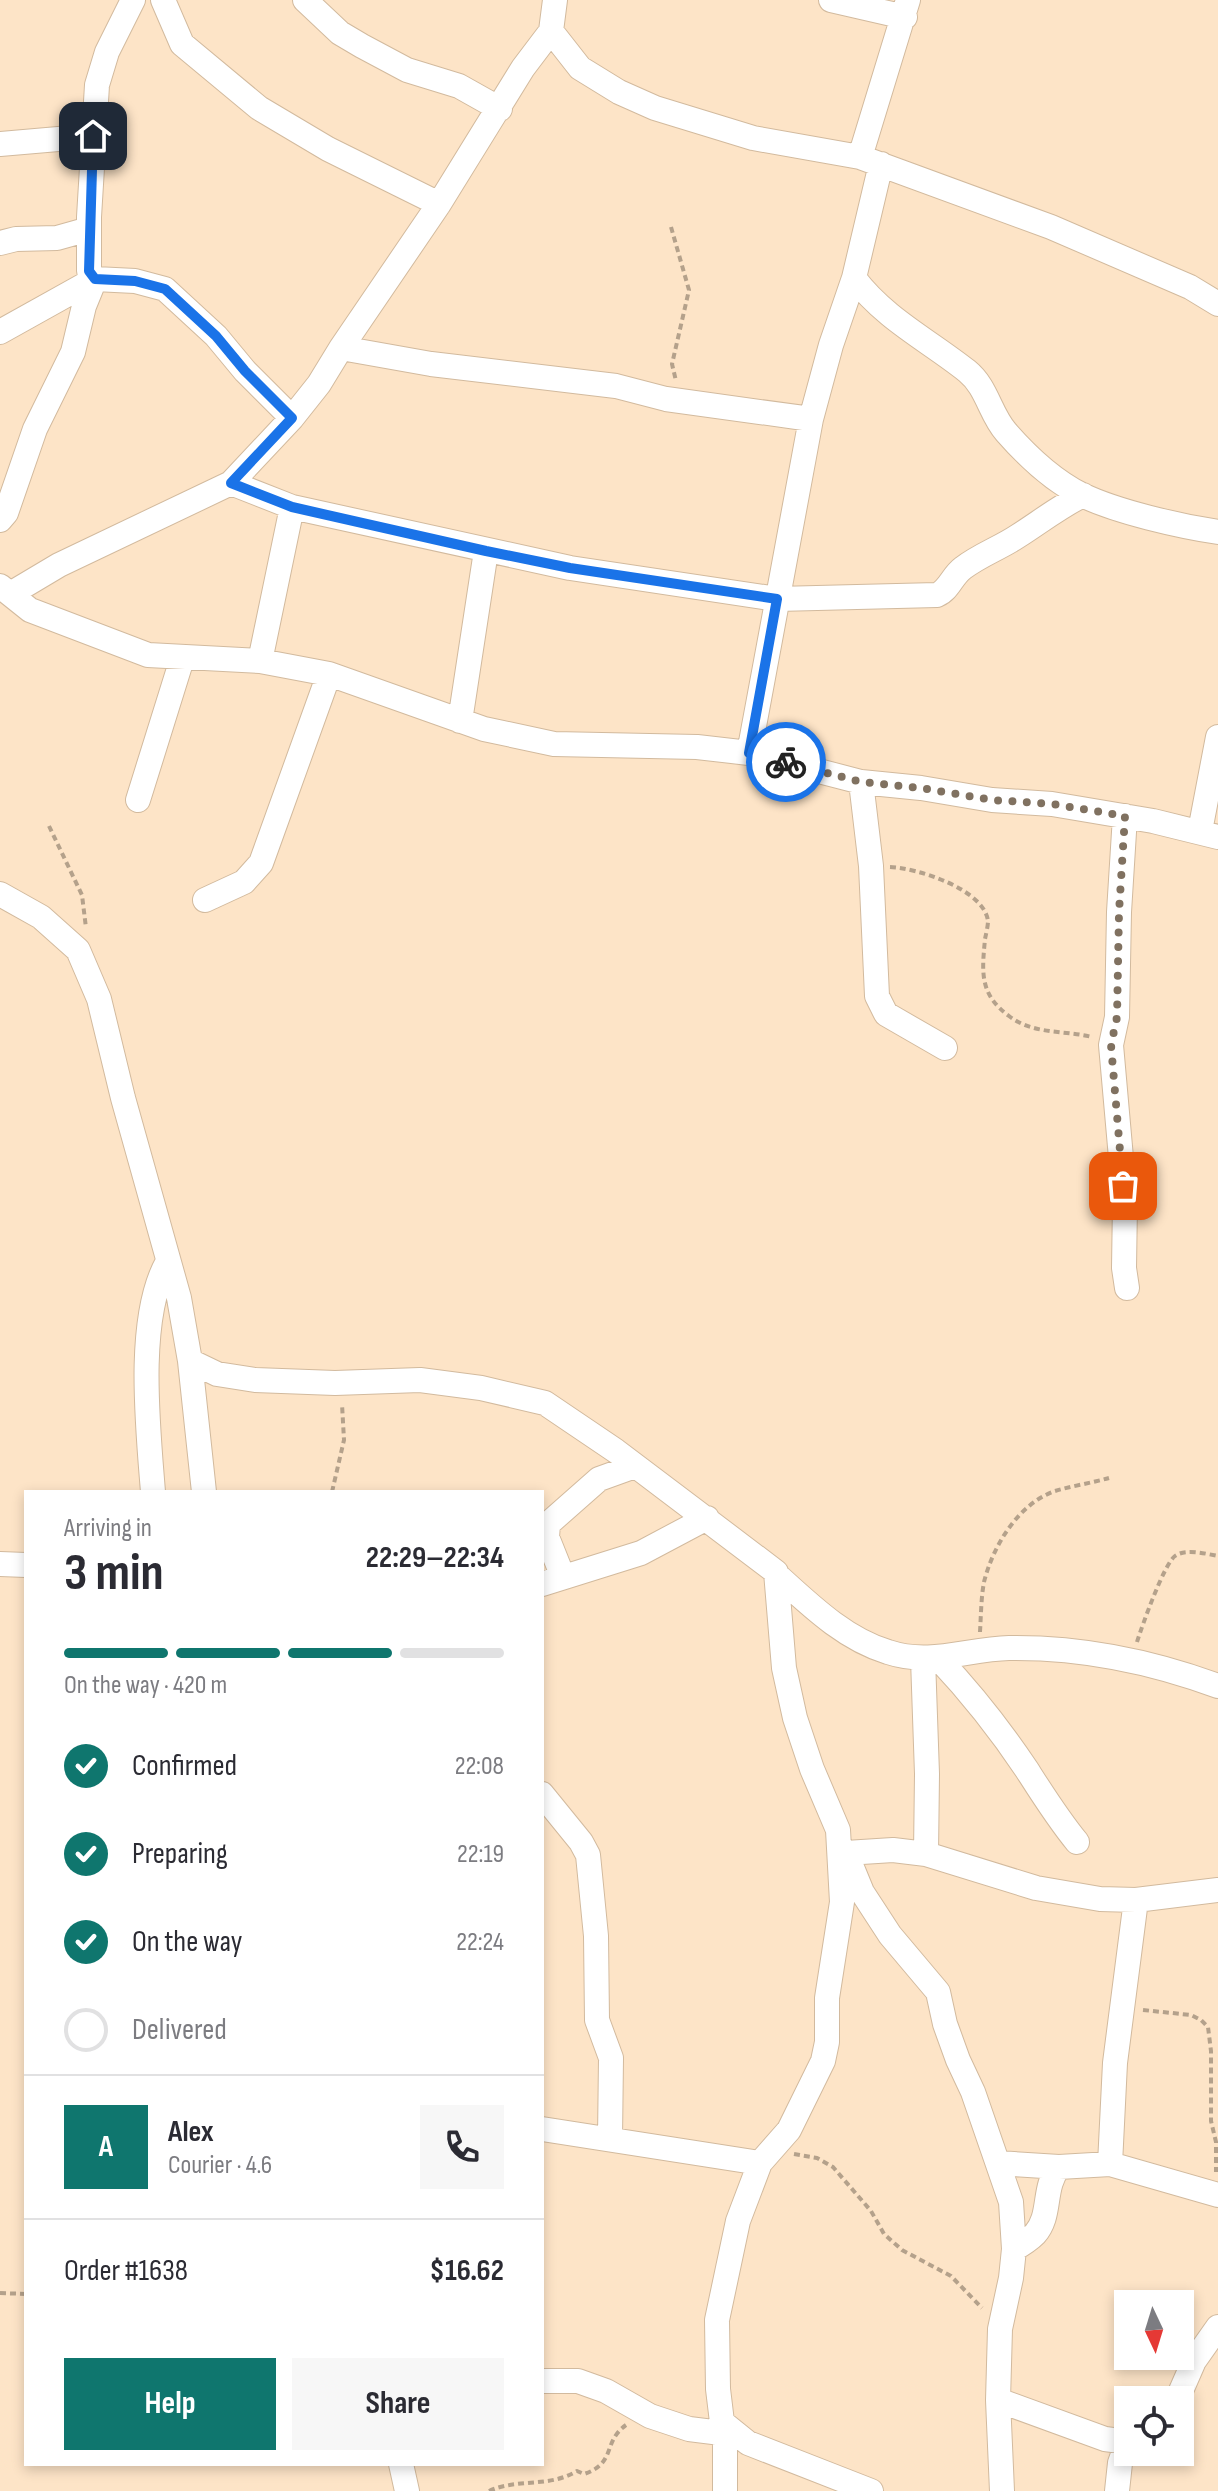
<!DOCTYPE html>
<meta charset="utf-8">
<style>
body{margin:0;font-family:"Sofia Sans Condensed",sans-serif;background:#f7f7f7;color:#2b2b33;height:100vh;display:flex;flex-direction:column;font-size:30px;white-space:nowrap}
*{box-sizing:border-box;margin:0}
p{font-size:26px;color:#7c7c81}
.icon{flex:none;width:44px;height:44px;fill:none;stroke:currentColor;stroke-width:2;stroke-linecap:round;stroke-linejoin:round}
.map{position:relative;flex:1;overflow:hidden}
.details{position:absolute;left:24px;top:1490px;width:520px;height:976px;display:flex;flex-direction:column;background:#fff;border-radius:0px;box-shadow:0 4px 12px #0003}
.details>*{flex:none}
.needle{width:52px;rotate:176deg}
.fabs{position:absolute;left:1114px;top:2290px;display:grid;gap:16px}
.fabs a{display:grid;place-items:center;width:80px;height:80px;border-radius:0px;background:#fff;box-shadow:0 4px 12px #0003;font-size:40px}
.pin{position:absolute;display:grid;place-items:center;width:68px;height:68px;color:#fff;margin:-34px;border-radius:16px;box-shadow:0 4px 12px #0006}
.courier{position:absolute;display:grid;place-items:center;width:80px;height:80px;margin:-40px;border:6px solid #1a73e8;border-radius:50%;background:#fff;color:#222;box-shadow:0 2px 10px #0007}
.overview em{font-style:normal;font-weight:700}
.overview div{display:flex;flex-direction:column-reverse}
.overview{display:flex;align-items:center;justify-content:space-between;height:136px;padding:0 40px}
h1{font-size:52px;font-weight:700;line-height:60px}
.bar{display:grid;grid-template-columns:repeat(4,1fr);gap:12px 8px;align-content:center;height:96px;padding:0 40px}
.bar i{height:10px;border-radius:6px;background:#e1e1e2}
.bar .active{background:#0f766e}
.bar p{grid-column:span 4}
.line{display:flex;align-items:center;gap:20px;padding:0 40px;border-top:2px solid #e1e1e2}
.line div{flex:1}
.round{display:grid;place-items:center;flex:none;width:84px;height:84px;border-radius:0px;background:#f7f7f7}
ol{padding:0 40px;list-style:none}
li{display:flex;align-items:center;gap:24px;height:88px}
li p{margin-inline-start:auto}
li .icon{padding:8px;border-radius:50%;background:#0f766e;color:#fff;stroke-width:4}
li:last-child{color:#7c7c81}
li i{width:44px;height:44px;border:4px solid #e1e1e2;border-radius:50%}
.action{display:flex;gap:16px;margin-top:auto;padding:16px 40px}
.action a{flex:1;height:92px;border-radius:0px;background:#0f766e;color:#fff;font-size:32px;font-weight:700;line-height:92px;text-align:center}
.action a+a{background:#f7f7f7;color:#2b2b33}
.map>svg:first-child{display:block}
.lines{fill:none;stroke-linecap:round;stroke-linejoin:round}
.minor-casing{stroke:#d2ba9e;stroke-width:26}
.path{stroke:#b4a18b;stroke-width:4;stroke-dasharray:6 4;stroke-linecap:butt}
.minor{stroke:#fff;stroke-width:24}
.done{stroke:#807160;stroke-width:8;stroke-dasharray:0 14.4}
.route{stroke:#1a73e8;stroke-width:10}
</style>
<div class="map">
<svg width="1218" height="2491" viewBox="0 0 1218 2491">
<rect width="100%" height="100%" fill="#fde4c7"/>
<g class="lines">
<defs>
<path id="minor" d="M163 0 182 44 259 108 328 149 439 204
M305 0 340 33 362 46 407 70 459 86 500 109
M555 0 551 31 580 68 619 92 655 108 753 138 860 157 1051 227 1190 287 1218 304
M831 0 905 17
M0 144 93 136
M860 157 908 0
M0 243 16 239 57 238 89 229
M854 278C885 319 928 340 967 371 987 387 990 414 1006 432 1027 456 1054 481 1082 495 1117 512 1179 526 1218 532
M0 332 95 279 135 281 165 289 216 336 245 371 292 418
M341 348 431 364 616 386 666 399 811 419
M231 483 292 507 570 568 777 599 937 595C949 590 952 576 963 568 980 555 1000 548 1018 536 1040 522 1059 507 1083 495
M0 520 6 513 35 429 73 352 84 306 95 279 89 271V217L97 85 107 52 133 0
M0 586 30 610 148 655 260 661 329 674 484 729 554 744 697 747 749 753 861 782 921 788 992 800 1052 804 1153 821 1218 837
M12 593 59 565 231 483 292 418 319 384 341 348 439 204 523 68 551 31
M260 661 292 507
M460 721 486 551
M749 753 811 419 831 345 854 278 881 164
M861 782 871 866 877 996 886 1014 945 1048
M138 800 182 659
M1125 816 1119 912 1117 1017 1111 1045 1125 1203 1124 1268 1127 1288
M1200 831 1218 737
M0 894 41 917 78 950 99 999 123 1098 179 1298 190 1361 204 1492
M205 900 244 882 261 863 329 674
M190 1361 217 1374 255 1380 335 1383 420 1380 481 1388 545 1403 616 1451 776 1572 784 1668 795 1718 812 1769 838 1830 842 1902 827 1998V2042L823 2061 789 2130 760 2163 738 2221 717 2320 718 2389 722 2422 748 2443 871 2491
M153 1492C148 1428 136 1319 167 1263
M0 1564 26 1565
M778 1576C811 1606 845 1639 888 1652 930 1666 967 1649 1009 1648 1081 1647 1150 1661 1218 1686
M563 1577 547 1537 548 1524 599 1479 635 1466
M542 1584 641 1553 707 1518
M938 1658C971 1693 1001 1731 1027 1770 1043 1795 1058 1819 1077 1842
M923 1659 927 1774 926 1854
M542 1794 581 1842 588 1855 596 1936 597 2020 611 2058 610 2138
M846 1853 862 1892 890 1935 938 1992 945 2024 958 2060 973 2092 1011 2202 1014 2249 1011 2278 1000 2329 998 2400 1002 2491
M846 1853 893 1850 926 1854 1036 1888 1100 1899 1136 1900 1218 1890
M542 2129 760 2163
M998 2163 1059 2167 1110 2164 1218 2195
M1110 2164 1115 2063 1136 1900
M1014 2249C1021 2245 1029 2240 1035 2234 1052 2215 1042 2188 1059 2167
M542 2381H578L606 2391 650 2416 689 2429 737 2435
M998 2400 1105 2439 1128 2442
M1177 2400 1194 2361 1218 2327
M401 2464 407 2491
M725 2491V2434
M1117 2491 1120 2463 1127 2443"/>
</defs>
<use href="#minor" class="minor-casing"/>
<path class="path" d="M671 227 689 290 672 364 676 381
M49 826 82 895 86 928
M890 867C917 868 984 889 988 921 988 926 986 934 985 939 982 972 979 994 1009 1016 1034 1035 1064 1030 1092 1037
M332 1492 344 1440 342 1404
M980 1632C981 1616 981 1598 984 1582 993 1546 1018 1504 1055 1491 1072 1486 1091 1483 1109 1478
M1137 1642C1142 1626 1164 1564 1175 1556 1186 1548 1206 1554 1218 1556
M1143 2010 1191 2015 1201 2020 1208 2027 1211 2051V2121L1216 2142V2172
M794 2154 817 2158 833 2167 871 2211 884 2234 902 2250 951 2276 982 2308
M0 2293 26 2294
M489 2491C518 2478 549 2488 577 2471L584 2474C617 2463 602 2442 626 2425"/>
<use href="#minor" class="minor"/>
</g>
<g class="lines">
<path class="done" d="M786 762 861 782 921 788 992 800 1052 804 1125 816 1119 912 1117 1017 1111 1045 1123 1186"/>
<path class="route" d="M93 136 89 271 95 279 135 281 165 289 216 336 245 371 292 418 231 483 292 507 486 551 570 568 777 599 749 753 786 762"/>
</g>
</svg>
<div class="fabs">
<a><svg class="needle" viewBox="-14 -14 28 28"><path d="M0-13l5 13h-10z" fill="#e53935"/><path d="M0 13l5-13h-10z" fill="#7c7c81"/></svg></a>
<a><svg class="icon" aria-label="locate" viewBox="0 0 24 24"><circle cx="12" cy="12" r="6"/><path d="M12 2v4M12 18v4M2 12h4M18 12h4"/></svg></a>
</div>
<div class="pin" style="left:1123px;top:1186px;background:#ea580c"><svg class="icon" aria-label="bag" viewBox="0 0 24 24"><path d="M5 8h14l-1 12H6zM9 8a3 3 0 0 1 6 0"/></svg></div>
<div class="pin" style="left:93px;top:136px;background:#1f2937"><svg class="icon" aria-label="home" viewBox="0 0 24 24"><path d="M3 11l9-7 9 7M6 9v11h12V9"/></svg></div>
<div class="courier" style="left:786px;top:762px"><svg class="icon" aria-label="bike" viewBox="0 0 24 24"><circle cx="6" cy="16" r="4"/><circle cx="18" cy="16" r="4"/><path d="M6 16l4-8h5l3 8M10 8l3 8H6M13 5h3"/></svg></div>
<section class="details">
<div class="overview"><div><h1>3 min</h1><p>Arriving in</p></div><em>22:29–22:34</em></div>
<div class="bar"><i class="active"></i><i class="active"></i><i class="active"></i><i></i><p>On the way · 420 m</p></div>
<ol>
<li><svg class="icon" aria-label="check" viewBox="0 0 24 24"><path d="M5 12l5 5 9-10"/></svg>Confirmed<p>22:08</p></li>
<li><svg class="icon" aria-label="check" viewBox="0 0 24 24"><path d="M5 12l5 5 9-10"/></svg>Preparing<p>22:19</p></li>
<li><svg class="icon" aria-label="check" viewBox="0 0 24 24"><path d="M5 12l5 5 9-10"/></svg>On the way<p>22:24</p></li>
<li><i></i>Delivered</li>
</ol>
<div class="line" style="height:144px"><b class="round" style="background:#0f766e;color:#fff">A</b><div><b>Alex</b><p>Courier · 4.6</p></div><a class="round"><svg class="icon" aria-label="phone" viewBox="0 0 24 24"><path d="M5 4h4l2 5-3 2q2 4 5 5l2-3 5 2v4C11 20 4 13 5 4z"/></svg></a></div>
<div class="line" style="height:104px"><div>Order #1638</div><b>$16.62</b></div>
<div class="action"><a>Help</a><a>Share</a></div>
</section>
</div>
